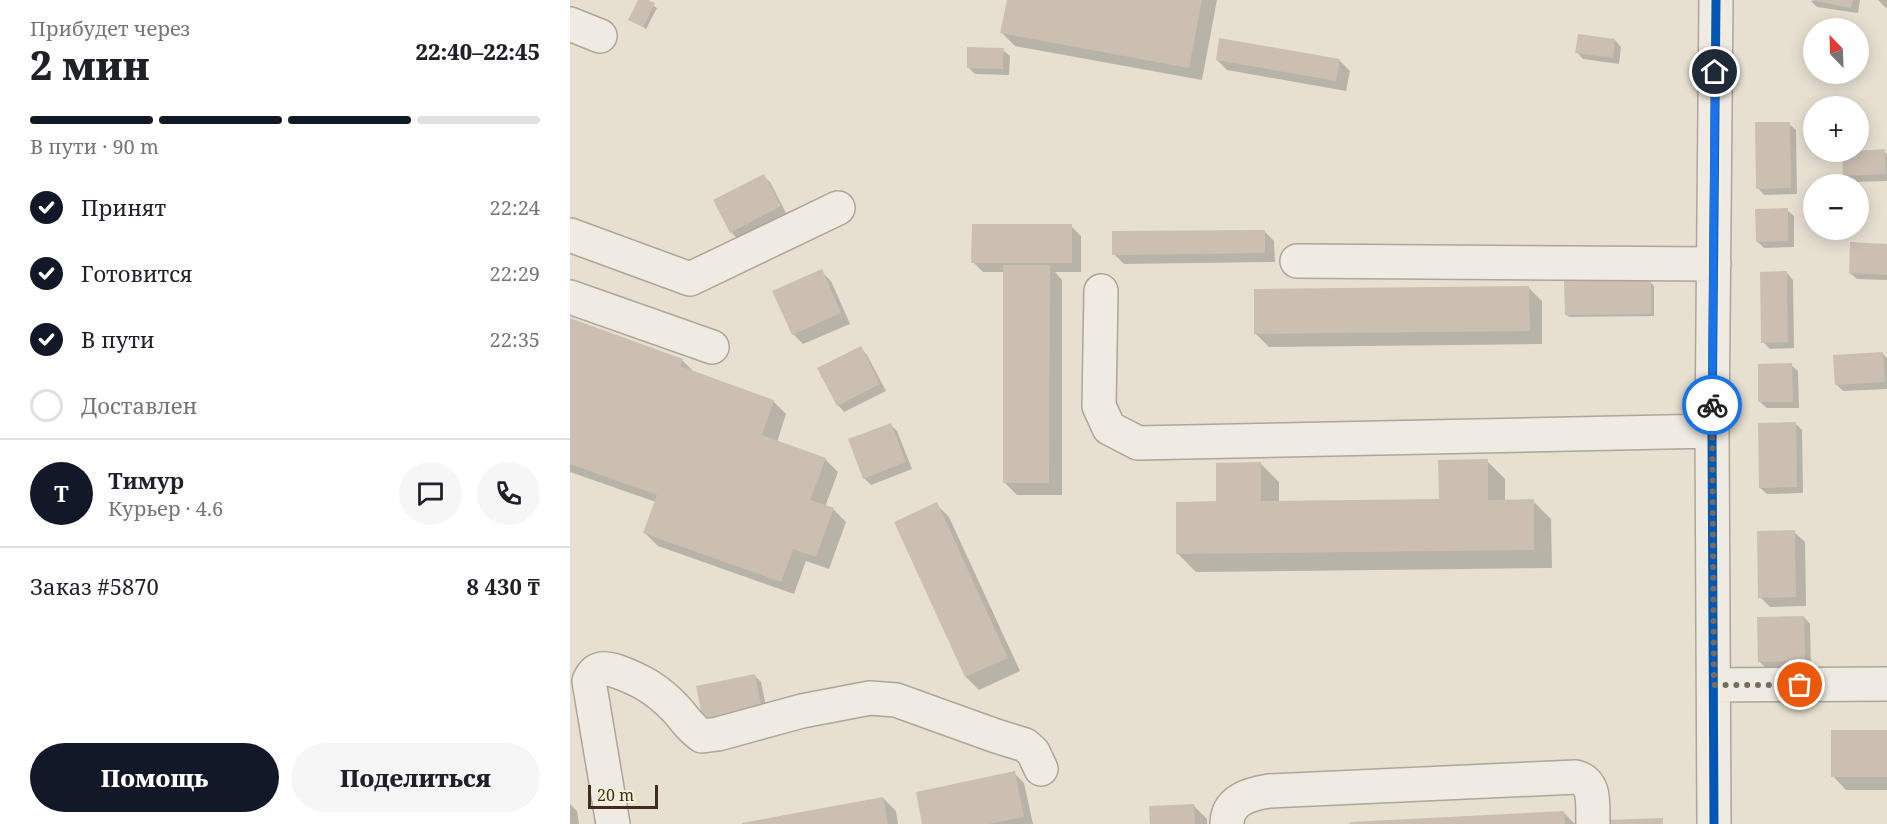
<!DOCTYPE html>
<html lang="ru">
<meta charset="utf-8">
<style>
body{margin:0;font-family:"Noto Serif",serif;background:#f6f6f6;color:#202124;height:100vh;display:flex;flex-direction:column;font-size:22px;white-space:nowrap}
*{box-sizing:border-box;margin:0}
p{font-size:20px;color:#757577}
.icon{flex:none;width:33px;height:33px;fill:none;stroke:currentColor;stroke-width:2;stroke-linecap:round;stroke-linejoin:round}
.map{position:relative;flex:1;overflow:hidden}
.sheet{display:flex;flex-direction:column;background:#fff;width:570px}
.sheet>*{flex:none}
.needle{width:39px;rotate:337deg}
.controls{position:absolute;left:1233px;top:18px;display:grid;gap:12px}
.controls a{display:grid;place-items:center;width:66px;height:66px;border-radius:50%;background:#fff;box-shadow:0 3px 15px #0003;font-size:30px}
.scale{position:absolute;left:18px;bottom:15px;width:70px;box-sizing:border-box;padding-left:6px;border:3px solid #3d2e20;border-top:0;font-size:16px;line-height:21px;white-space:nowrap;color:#3d2e20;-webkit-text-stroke:4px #f7eed8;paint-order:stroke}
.pin{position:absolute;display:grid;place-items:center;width:51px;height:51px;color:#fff;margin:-26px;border:3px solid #fff;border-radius:50%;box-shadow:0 2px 6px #0007}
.courier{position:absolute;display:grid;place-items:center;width:60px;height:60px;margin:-30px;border:4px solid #1a73e8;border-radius:50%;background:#fff;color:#222;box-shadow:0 2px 8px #0007}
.head em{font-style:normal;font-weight:800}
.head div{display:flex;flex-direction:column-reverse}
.head{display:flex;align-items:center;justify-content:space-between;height:102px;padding:0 30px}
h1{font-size:39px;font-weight:800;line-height:45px}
.bar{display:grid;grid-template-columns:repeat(4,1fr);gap:9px 6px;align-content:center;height:72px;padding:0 30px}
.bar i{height:8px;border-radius:4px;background:#e0e0e0}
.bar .active{background:#111827}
.bar p{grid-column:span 4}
.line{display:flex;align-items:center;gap:15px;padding:0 30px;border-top:2px solid #e0e0e0}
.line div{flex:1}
.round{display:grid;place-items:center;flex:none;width:63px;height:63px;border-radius:32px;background:#f6f6f6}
ol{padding:0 30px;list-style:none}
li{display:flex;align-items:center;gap:18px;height:66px}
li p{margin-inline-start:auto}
li .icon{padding:6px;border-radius:50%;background:#111827;color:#fff;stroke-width:4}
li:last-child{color:#757577}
li i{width:33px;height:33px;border:3px solid #e0e0e0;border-radius:50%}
.cta{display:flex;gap:12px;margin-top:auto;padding:12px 30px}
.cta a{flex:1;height:69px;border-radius:36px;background:#111827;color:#fff;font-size:24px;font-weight:800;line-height:69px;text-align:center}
.cta a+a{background:#f6f6f6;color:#202124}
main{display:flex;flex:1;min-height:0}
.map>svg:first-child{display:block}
.shadow{fill:#0003}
.building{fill:#cbbfb2}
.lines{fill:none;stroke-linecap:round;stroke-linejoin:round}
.minor-casing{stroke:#ada599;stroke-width:36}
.minor{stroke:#efebe3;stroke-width:33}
.cycleway-casing{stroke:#f7eed8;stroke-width:13}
.cycleway{stroke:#0057b8;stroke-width:9}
.done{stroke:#786c5e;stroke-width:6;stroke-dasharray:0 10.8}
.route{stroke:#1a73e8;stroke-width:8}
</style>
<main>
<section class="sheet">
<div class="head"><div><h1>2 мин</h1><p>Прибудет через</p></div><em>22:40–22:45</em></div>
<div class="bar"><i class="active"></i><i class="active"></i><i class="active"></i><i></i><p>В пути · 90 m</p></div>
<ol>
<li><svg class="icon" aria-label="check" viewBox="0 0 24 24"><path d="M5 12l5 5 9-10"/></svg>Принят<p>22:24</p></li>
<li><svg class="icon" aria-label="check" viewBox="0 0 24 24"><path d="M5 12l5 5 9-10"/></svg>Готовится<p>22:29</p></li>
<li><svg class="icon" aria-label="check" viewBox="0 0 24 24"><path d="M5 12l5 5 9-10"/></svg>В пути<p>22:35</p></li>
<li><i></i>Доставлен</li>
</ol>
<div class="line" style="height:108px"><b class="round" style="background:#111827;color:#fff">Т</b><div><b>Тимур</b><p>Курьер · 4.6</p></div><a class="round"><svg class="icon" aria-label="chat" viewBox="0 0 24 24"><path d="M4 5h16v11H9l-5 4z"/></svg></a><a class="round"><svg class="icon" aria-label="phone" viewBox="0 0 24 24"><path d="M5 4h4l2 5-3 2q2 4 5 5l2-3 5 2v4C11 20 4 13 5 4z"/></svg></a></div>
<div class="line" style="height:78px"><div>Заказ #5870</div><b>8 430 ₸</b></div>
<div class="cta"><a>Помощь</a><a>Поделиться</a></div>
</section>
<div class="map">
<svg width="1317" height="824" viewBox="0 0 1317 824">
<rect width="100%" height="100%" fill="#e7e0d1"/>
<path class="shadow" d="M70 0H74L87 8 76 29 60 19Z
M438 0H647L632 80 445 46 432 33Z
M1290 0 1288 13 1247 7 1241 1Z
M1308 0H1317V8H1316Z
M1045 40 1051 47 1049 64 1013 59 1007 52Z
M433 50 440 56 439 75 405 74 398 67Z
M647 60 770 61 780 71 776 91 657 70Z
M1219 124 1226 130 1227 194 1194 195 1188 188Z
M1314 151 1317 154V181L1281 182 1275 176Z
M193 176 200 182 216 213 167 238 161 232Z
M1217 210 1224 216V247L1194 248 1187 241Z
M501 226 511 236V272H485L492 280V495H447L434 482 435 272H413L403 262Z
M694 231 704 241 705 262 554 264 544 254Z
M1317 245V280L1287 279 1280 273Z
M251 271 261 281 280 324 233 344 223 334Z
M1217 273 1223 280 1224 348 1200 349 1193 342Z
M1081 283 1084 286V316L999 317 996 314Z
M959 288 972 301V344L699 347 686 334Z
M0 320 112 360 126 374 203 401 216 414 207 442 255 459 268 472 255 507 263 509 276 522 259 569 236 561 224 594 88 546 75 533 86 502 0 472Z
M291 348 297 355 316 391 274 412 268 405Z
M1313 354 1317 358V389L1273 391 1266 384Z
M1221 365 1228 371 1229 408H1197L1190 402Z
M1225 423 1232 430 1233 493 1197 494 1190 488Z
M320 424 327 431 342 469 301 485 294 478Z
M917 461 935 479V501H963L981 519 982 568 626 572 608 554 648 503 690 463 709 482V502L870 500Z
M366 504 379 517 450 671 409 690 396 677Z
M1224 532 1235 542 1236 606 1200 607 1190 597Z
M1234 617 1240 624 1241 667 1196 668 1189 661Z
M185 676 191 682 198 716 141 727Z
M1317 732V790H1276L1263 776Z
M444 773 454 783 463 824H354Z
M313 798 326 811 328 824H174Z
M0 804 7 811 9 824H0Z
M624 806 637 819V824H581Z
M994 813 1005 824H774Z"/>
<path class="building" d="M68 0H78L85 3 73 27 58 20Z
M437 0H632L619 68 430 33Z
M1240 0H1283L1281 8Z
M1008 34 1045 39 1043 58 1005 53Z
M649 38 770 59 766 81 646 60Z
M397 47 434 48 433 69 397 68Z
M1185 122H1220L1221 188 1186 189Z
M1315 149 1316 174 1273 176 1272 152Z
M194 174 211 206 160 233 143 200Z
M1218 208V241L1186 242 1185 209Z
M402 224H502V263H401Z
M695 230V253L542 255V231Z
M1280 242 1317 244V275L1279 273Z
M433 265H480L479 483H433Z
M252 269 271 313 222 335 202 291Z
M1217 271 1218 342 1191 343 1190 272Z
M994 281H1081V314L995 315Z
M959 286 960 331 684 334V289Z
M0 318 113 359 110 366 204 400 192 435 256 458 240 500 264 508 246 557 223 549 211 582 73 533 87 495 0 464Z
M291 346 310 384 267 406 247 368Z
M1313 352 1315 382 1265 385 1263 355Z
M1222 363 1223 402H1188V364Z
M1226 422 1227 487 1189 488 1188 423Z
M321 423 336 462 293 479 278 439Z
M918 459V500L964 499V550L606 554V502L646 501V463L691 462V501L869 499 868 460Z
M367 502 438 658 395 677 324 522Z
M1225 530 1226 597 1188 598 1187 531Z
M1234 616 1235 661 1188 662 1187 617Z
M185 674 192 710 133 721 126 686Z
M1261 730H1317V777H1261Z
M445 771 454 817 418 824H352L346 792Z
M313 797 318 824H172V823Z
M624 804 625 824H580L579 806Z
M994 811 995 824H780V822Z
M1093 818V824H1035V820Z"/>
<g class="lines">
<defs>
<path id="minor" d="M0 24 30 36
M0 235 120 279 268 208
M727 261 1144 264
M531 291 529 406 539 428 568 443 1142 431
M0 297 142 347
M1144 685 1317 684
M43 824 19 681C25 667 33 667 46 671 71 680 87 689 106 709 115 719 121 729 132 736L148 734 232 711 300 698 326 700 426 736 455 745 463 752 471 769
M657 824C657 800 680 794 699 791L1006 777C1027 783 1022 805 1023 824
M1144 824 1142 431 1146 0"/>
</defs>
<use href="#minor" class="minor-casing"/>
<use href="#minor" class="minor"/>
<defs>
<path id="cycleway" d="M1144 824 1142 431 1146 0"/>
</defs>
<use href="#cycleway" class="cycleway-casing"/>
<use href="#cycleway" class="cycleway"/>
</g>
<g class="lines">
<path class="done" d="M1142 405 1144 685H1230"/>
<path class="route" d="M1142 405 1145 72"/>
</g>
</svg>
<div class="controls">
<a><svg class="needle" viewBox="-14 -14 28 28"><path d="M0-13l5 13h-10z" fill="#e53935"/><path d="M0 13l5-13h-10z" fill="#757577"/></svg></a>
<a>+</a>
<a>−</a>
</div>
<div class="scale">20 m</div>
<div class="pin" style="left:1230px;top:685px;background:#ea580c"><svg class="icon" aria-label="bag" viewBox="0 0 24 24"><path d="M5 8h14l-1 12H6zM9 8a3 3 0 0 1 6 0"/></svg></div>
<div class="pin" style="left:1145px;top:72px;background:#1f2937"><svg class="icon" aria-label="home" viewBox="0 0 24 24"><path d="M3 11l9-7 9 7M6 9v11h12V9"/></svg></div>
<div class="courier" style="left:1142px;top:405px"><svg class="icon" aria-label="bike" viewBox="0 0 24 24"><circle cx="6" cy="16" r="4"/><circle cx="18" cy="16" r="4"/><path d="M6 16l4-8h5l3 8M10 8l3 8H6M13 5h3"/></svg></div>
</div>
</main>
